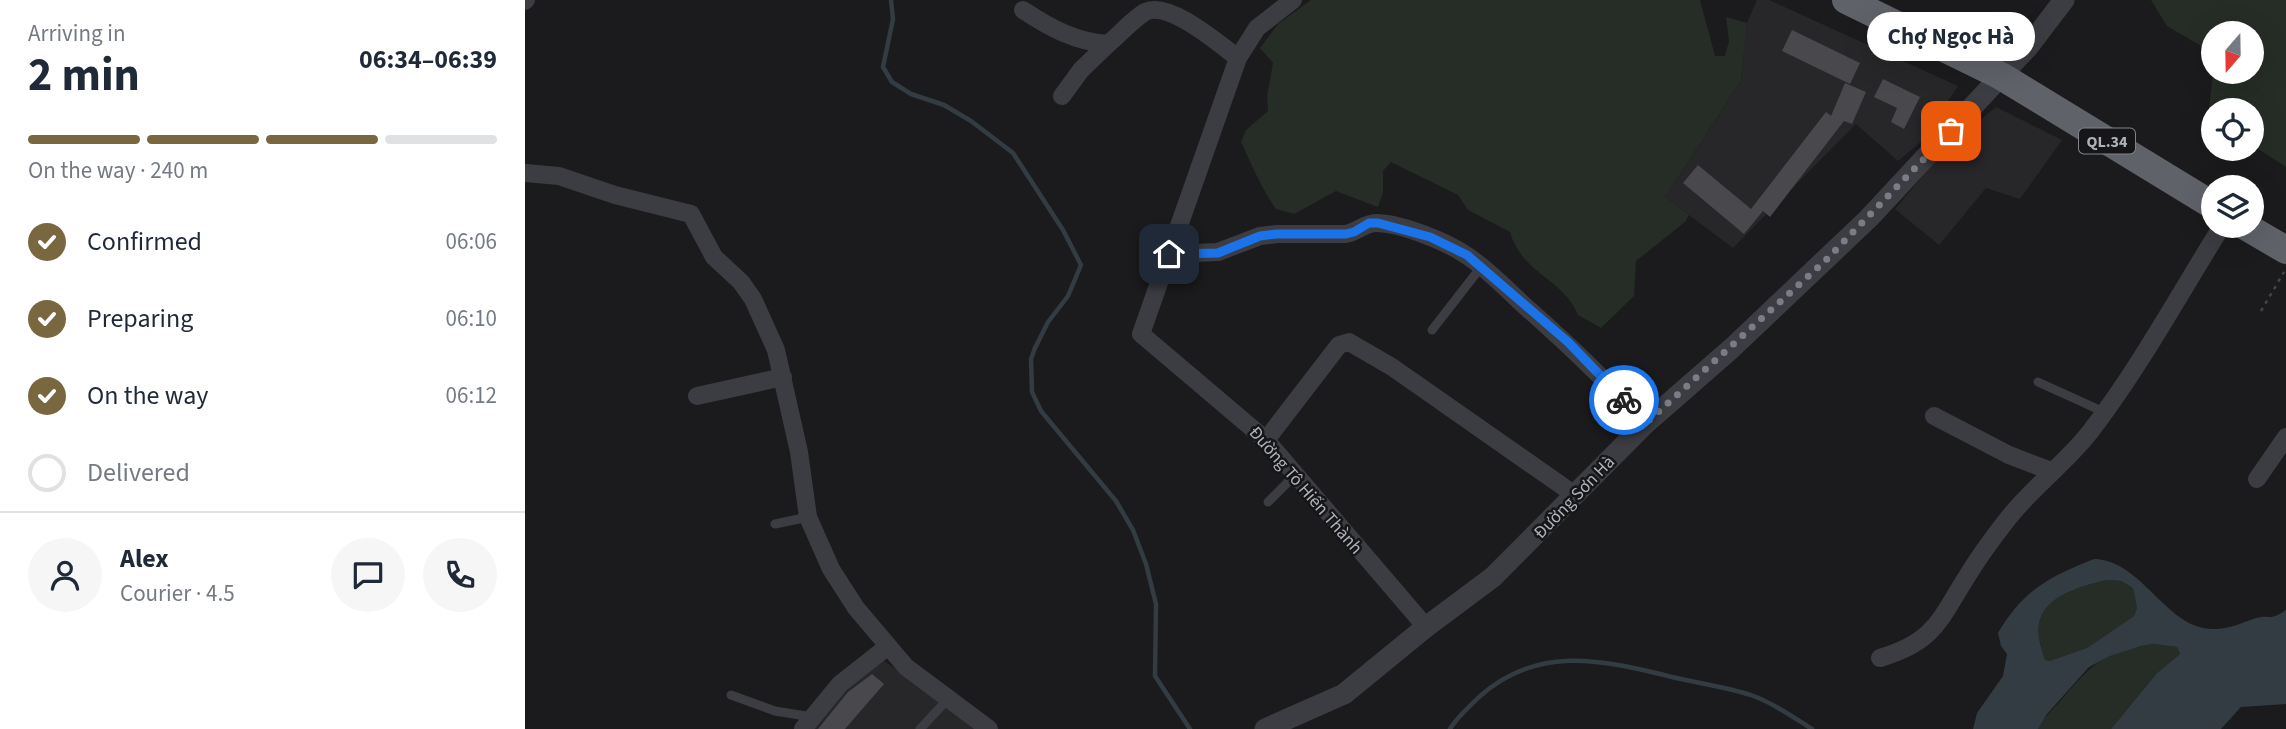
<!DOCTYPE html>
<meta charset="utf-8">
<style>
body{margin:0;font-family:"Source Sans 3",sans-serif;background:#f6f6f7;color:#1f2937;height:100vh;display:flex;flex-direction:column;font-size:26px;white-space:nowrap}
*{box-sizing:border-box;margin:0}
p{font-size:23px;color:#747a83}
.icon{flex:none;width:38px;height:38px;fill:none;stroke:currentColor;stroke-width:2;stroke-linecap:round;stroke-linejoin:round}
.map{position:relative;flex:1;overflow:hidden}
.panel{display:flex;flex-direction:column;background:#fff;width:525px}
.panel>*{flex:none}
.needle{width:46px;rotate:200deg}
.fabs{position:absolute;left:1676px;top:21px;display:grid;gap:14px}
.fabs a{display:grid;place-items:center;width:63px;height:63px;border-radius:50%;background:#fff;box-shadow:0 7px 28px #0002;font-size:35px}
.pin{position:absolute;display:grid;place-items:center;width:60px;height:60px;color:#fff;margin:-30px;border-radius:14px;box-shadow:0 4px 10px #0006}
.courier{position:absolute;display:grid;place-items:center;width:70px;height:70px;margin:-35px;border:5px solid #1a73e8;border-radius:50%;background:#fff;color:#222;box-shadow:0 2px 9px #0007}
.bubble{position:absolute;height:49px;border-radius:24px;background:#fff;box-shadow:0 7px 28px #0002;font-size:23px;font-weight:700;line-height:49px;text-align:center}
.head em{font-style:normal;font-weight:700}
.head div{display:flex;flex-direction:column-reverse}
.head{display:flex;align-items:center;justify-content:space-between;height:119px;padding:0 28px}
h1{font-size:46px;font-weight:700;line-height:52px}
.bar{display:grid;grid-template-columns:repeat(4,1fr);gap:10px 7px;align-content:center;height:84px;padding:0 28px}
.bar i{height:9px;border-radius:5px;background:#e0e1e3}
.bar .active{background:#796740}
.bar p{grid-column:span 4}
.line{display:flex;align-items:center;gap:18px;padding:0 28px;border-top:2px solid #e0e1e3}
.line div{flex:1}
.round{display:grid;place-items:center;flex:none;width:74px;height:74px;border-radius:37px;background:#f6f6f7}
ol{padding:0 28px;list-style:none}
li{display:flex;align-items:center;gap:21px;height:77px}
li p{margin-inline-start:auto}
li .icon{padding:7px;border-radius:50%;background:#796740;color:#fff;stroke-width:4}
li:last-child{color:#747a83}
li i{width:38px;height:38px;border:4px solid #e0e1e3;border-radius:50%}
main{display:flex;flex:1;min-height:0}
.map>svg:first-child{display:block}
.built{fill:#27272a}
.green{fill:#252d26;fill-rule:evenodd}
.water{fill:#333c42;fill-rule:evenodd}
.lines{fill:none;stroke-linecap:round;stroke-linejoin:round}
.stream{stroke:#333c42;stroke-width:4.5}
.building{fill:#48484d}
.path{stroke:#424449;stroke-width:2.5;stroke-dasharray:3.5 5;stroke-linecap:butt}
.service{stroke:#3c3d42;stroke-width:9}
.minor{stroke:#3c3d42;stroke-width:18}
.tertiary{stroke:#3c3d42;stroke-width:21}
.trunk{stroke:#60626a;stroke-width:28}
.done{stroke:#7b7d84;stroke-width:7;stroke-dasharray:0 12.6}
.route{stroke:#1a73e8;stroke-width:9}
.labels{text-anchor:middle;stroke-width:5;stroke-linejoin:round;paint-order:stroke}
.shield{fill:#161618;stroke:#80838a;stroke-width:2}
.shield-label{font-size:16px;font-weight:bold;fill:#aeb2bb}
.street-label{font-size:18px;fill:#aeb2bb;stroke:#161618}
</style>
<main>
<section class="panel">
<div class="head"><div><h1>2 min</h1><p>Arriving in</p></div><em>06:34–06:39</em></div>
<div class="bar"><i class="active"></i><i class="active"></i><i class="active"></i><i></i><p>On the way · 240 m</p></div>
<ol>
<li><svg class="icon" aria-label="check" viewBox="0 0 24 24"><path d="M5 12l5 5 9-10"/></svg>Confirmed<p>06:06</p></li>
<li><svg class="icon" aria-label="check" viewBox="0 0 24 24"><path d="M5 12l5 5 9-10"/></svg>Preparing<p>06:10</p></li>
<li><svg class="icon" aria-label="check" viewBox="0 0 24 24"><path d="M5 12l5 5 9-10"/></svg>On the way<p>06:12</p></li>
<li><i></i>Delivered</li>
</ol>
<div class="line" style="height:126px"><a class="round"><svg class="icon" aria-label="person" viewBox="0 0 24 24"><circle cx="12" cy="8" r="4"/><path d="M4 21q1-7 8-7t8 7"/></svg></a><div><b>Alex</b><p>Courier · 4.5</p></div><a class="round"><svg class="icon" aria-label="chat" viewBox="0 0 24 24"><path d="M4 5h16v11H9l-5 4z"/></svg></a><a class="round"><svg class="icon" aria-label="phone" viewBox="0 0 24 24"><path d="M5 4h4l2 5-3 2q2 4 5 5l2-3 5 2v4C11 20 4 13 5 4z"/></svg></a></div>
</section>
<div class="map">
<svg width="1761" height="729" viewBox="0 0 1761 729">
<rect width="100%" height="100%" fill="#1b1b1d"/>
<path class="built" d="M1232 0H1244L1433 86 1397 141 1373 161 1331 124 1208 248 1140 197 1216 81 1222 23Z
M1471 107 1537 140 1495 199 1461 188 1414 245 1370 209 1423 146Z
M352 656 369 668 450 729H283Z"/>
<path class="green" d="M786 0H1175L1190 56H1200L1204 41 1201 17 1222 23 1216 81 1140 197 1164 215 1160 222 1111 261 1109 296 1076 328 1053 315C1038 278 997 274 985 232L943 210 933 195 866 162 858 171V192L853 207 811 191 769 214 751 209C736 188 727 165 716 142L721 130 743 111 742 96 748 63 735 48 753 24Z
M1626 0H1761V167L1727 145V110H1689V116L1684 109 1688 72 1678 47 1642 26ZM1727 33V72H1689V33Z
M1581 580 1596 581 1608 588 1612 608 1609 616 1562 648 1525 662 1520 660C1518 652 1515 645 1514 638 1508 598 1551 588 1581 580Z
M1628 644 1652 647 1655 654 1632 673 1586 729H1513C1519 716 1528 710 1537 699 1569 662 1578 653 1628 644Z"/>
<path class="water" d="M1569 559C1618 560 1641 630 1689 629 1705 629 1716 623 1731 618 1747 614 1743 622 1761 610V704L1716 707 1696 729H1586L1632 673 1655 654 1652 647 1628 644 1616 646 1585 656 1564 667 1522 714 1513 729H1448L1452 713 1478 676 1482 654 1476 646 1473 633C1498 590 1524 577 1569 559ZM1581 580 1596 581 1608 588 1612 608 1609 616 1562 648 1525 661 1520 660C1518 653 1515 645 1514 638 1508 598 1551 588 1581 580Z"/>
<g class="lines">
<path class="stream" d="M366 0 368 19 358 67 367 82 386 94 419 105 446 121 488 153 538 230 556 265 543 296 523 322 510 348 506 359 507 392 516 411 591 501 608 530 621 564 631 604 630 676 665 729
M925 729C932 717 944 707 954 697 1013 644 1077 660 1147 677 1173 683 1201 687 1226 695 1248 703 1268 717 1287 729"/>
</g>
<path class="building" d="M1267 30 1335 63 1325 84 1257 51Z
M1358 79 1395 97 1379 129 1366 122 1372 108 1349 97Z
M1320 83 1341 92 1327 124 1319 121 1245 217 1238 211 1219 234 1158 183 1173 165 1226 209 1301 112 1306 116Z
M347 674 359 684 320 729H293L323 692Z"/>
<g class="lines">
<path class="path" d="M1736 311 1759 272"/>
<path class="service" d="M907 330 956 267
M1513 382 1579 412
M743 502 771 474
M250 524 283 517
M206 695 250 711 287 717
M395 729 423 699"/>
<path class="minor" d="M768 0 732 28 713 58 616 334 741 440 901 627
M0 1 1 0
M498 10C525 28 551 42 583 44 595 34 607 20 620 12 644 0 694 44 713 58
M537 96 556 70 583 44
M0 173 34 176 90 195 166 214 189 257 216 282 228 299 251 350 274 452 283 517 306 569 331 608 381 667 464 729
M644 254 693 252 735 236 752 234H821C832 232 840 223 851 223 875 223 920 241 941 255 963 269 982 290 1002 308 1044 345 1083 382 1120 424
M172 396 258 377
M1409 416 1484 455 1526 471
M741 440 814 345 824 342 867 367 1050 495
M1732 479 1761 437
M1355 658C1409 642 1414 621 1441 578 1453 558 1467 539 1481 521 1506 488 1540 464 1565 432 1613 370 1655 293 1697 226
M278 729 315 684 362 647"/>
<path class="tertiary" d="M740 729 819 694 901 627 968 577 1120 424 1207 348 1344 218 1504 46 1539 0"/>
<path class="trunk" d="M1321 0 1476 76 1689 206
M1720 226 1761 250"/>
</g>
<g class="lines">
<path class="done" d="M1099 400 1120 424 1299 262 1426 131"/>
<path class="route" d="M644 254 693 253 735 236 752 234H821L829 232 844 223H853L905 237 942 255 1043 342 1099 400"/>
</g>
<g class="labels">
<rect class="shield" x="1554" y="128.5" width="56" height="25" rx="5"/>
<g class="shield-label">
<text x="1582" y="147">QL.34</text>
</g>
<g class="street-label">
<text transform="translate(781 490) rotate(49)" y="6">Đường Tô Hiến Thành</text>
<text transform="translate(1049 497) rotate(-46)" y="6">Đường Sơn Hà</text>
</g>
</g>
</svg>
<div class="fabs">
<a><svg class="needle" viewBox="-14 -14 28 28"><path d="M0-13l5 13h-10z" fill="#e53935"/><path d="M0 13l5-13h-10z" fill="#747a83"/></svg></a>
<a><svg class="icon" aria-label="locate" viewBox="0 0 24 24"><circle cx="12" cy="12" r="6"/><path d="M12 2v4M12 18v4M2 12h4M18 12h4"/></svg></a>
<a><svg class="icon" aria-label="layers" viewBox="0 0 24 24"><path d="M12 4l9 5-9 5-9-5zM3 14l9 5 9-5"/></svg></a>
</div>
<div class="pin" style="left:1426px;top:131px;background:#ea580c"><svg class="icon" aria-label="bag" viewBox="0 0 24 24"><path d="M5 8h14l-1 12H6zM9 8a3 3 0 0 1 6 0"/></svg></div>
<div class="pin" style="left:644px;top:254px;background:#1f2937"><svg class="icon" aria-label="home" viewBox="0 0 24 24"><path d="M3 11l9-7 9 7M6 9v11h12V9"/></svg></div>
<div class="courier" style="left:1099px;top:400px"><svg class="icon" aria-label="bike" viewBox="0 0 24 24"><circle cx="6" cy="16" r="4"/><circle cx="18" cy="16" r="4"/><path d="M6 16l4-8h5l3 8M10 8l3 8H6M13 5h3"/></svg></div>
<div class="bubble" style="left:1342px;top:12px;width:168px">Chợ Ngọc Hà</div>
</div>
</main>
